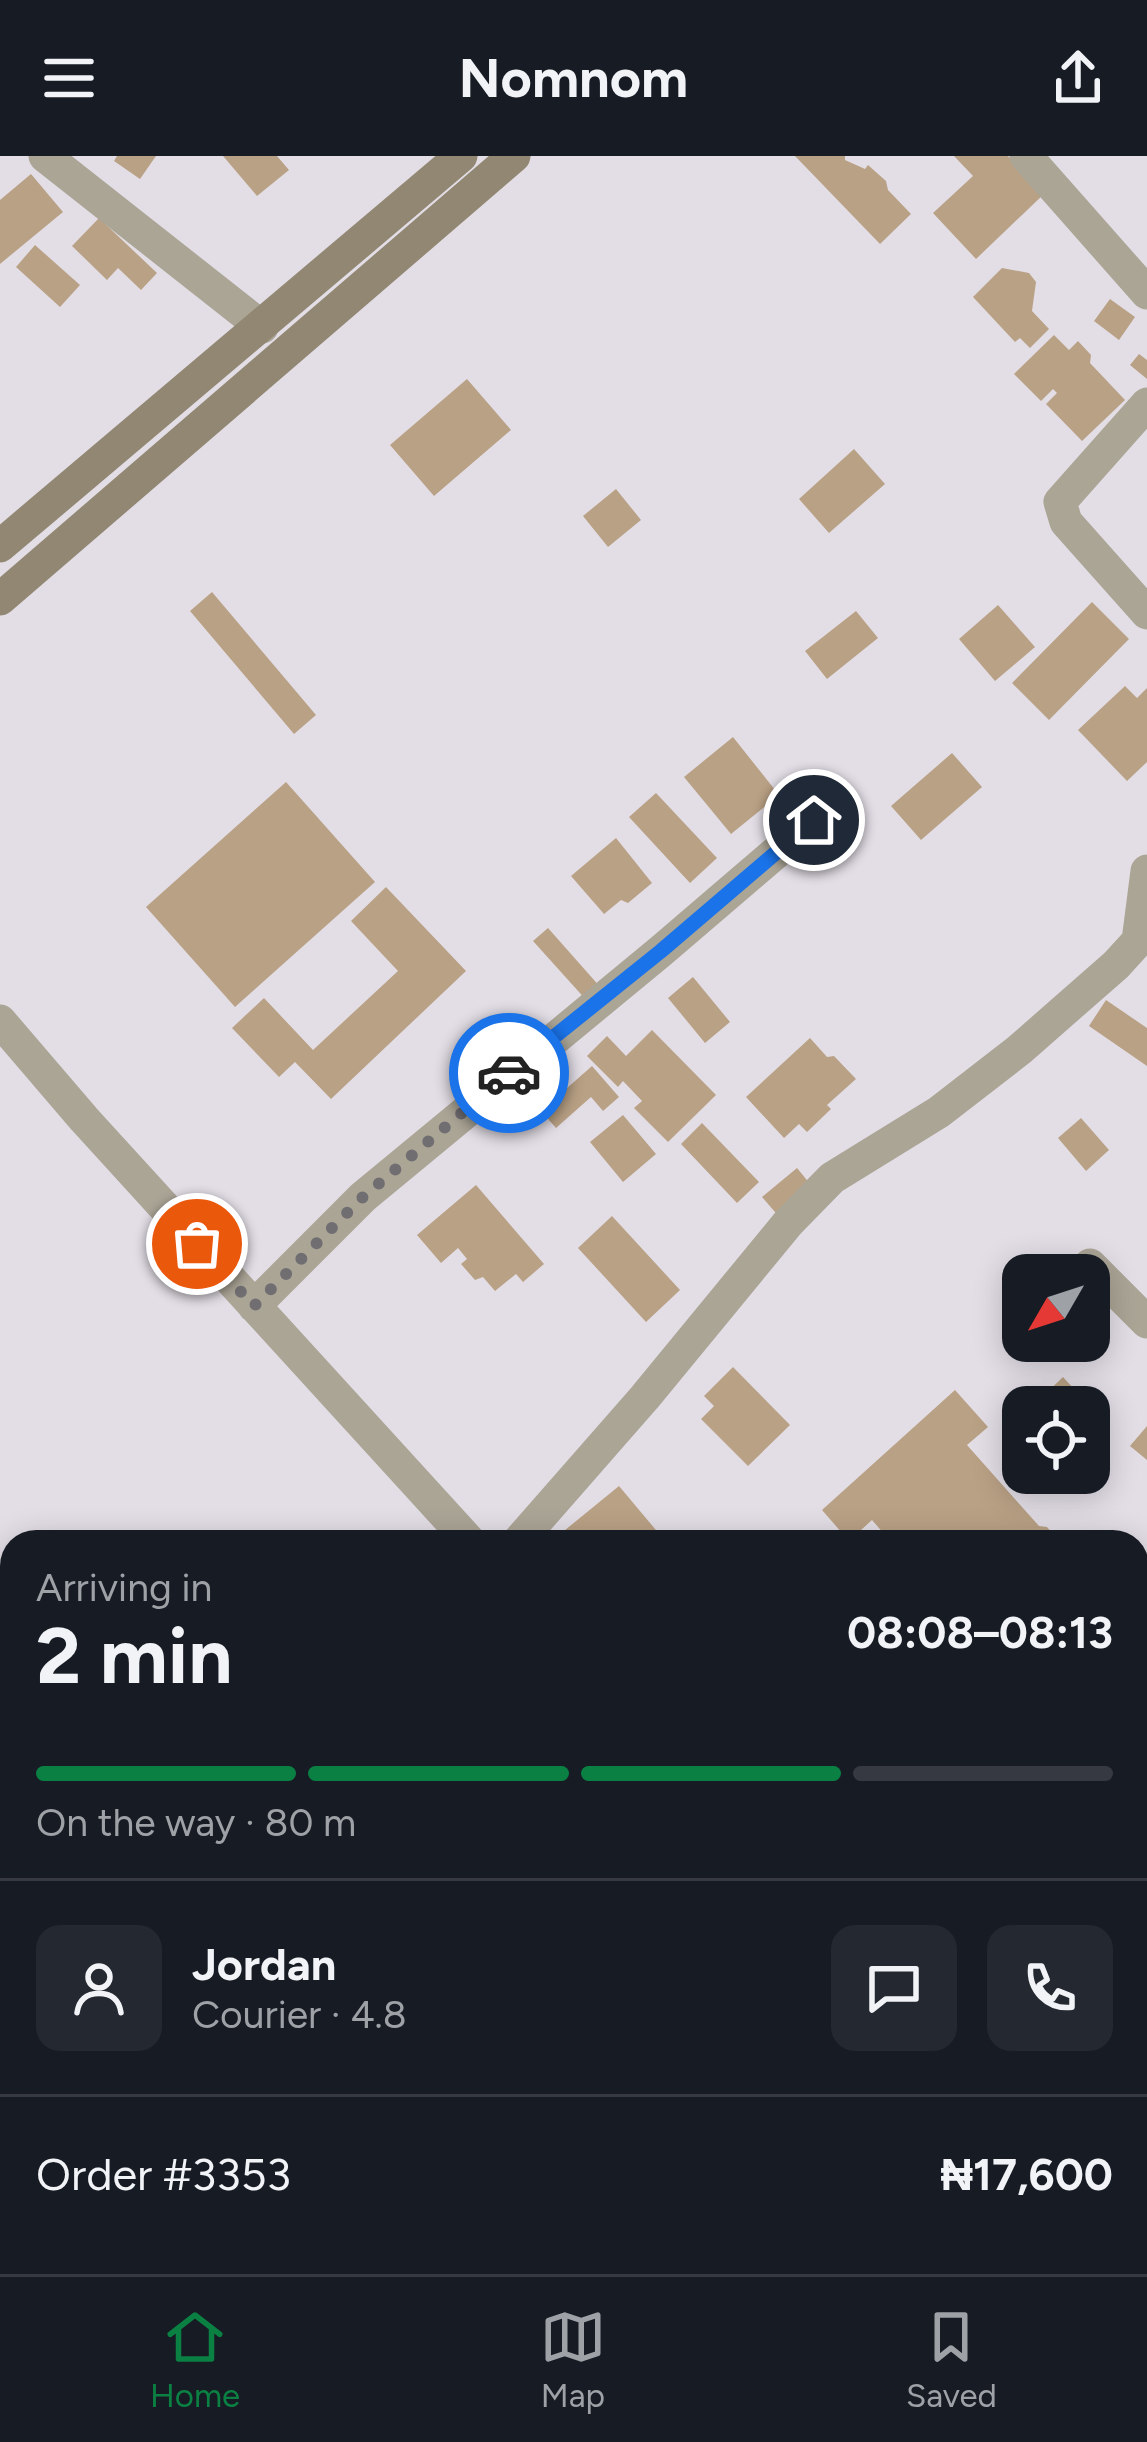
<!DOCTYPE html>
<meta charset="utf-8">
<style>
body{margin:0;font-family:Figtree,sans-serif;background:#242831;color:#f1f3f6;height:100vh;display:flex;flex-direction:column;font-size:45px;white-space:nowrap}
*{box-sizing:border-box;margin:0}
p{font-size:39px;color:#9ea1a6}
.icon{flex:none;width:66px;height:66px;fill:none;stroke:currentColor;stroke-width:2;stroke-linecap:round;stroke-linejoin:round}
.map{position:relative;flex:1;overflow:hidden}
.panel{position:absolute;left:0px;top:1374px;width:1149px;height:744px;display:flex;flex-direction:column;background:#171b24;border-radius:36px 36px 0 0;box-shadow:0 6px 30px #0003}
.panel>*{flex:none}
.needle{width:78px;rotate:231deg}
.tools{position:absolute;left:1002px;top:1098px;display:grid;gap:24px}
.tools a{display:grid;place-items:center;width:108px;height:108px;border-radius:24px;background:#171b24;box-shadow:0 6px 30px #0003;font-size:60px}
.pin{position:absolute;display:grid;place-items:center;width:102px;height:102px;color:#fff;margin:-51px;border:6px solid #fff;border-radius:50%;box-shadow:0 3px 12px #0007}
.courier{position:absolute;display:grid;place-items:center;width:120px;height:120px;margin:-60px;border:9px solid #1a73e8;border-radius:50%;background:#fff;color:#222;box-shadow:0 3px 15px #0007}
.head em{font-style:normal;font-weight:700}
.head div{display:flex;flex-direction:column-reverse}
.head{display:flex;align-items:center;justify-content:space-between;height:204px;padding:0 36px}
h1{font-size:78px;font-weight:700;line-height:90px}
.bar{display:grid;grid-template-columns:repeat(4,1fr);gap:18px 12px;align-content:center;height:144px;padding:0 36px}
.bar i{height:15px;border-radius:9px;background:#363941}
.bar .current{background:#0b8043}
.bar p{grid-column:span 4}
.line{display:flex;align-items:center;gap:30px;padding:0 36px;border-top:3px solid #363941}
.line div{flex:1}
.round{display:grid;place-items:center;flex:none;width:126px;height:126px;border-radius:24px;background:#242831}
header{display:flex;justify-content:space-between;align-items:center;height:156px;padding:0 36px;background:#171b24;font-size:54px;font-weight:700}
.tab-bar{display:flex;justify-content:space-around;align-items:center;height:168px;border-top:3px solid #363941;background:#171b24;font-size:33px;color:#9ea1a6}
.tab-bar a{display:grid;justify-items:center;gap:6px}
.tab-bar .current{color:#0b8043}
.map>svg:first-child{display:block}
.building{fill:#b9a185}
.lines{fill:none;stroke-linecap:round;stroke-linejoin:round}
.minor{stroke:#aba596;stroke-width:33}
.secondary{stroke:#918772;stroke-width:33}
.done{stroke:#716e72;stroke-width:12;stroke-dasharray:0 21.6}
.route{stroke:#1a73e8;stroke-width:15}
</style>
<header><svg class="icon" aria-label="menu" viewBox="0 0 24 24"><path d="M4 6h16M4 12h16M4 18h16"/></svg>Nomnom<svg class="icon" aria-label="share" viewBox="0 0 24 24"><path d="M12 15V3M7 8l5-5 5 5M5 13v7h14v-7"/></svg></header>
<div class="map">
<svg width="1147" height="2118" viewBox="0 0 1147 2118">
<rect width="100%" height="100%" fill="#e3dee6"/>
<path class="building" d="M117 0H156L140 23 114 5Z
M223 0H277L289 14 257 40Z
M795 0H845V4L865 13 868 9 886 25 888 34 911 58 880 88Z
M954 0H1008L1044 38 976 103 933 57 973 20Z
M31 18 63 56 0 108V44Z
M99 62 157 117 141 134 118 112 107 124 72 90Z
M35 89 80 129 60 151 16 111Z
M1002 112 1029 117 1036 126 1032 155 1049 173 1030 192 1020 182 1015 186 973 141Z
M1110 143 1135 161 1119 184 1094 165Z
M1054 179 1069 194 1078 185 1091 199 1090 207 1125 244 1082 285 1046 248 1057 237 1053 233 1041 245 1014 218Z
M1139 198 1147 204V223L1130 209Z
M467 223 511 274 434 340 390 289Z
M854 293 885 328 829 377 799 343Z
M616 333 641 364 608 391 583 360Z
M212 436 316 559 294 578 190 455Z
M1092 446 1129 483 1049 564 1012 527Z
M998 449 1035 491 995 525 959 483Z
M856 455 878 482 827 523 805 495Z
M1125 530 1137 542 1147 532V606L1127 625 1078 574Z
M733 581 779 639 731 678 684 621Z
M952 597 982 631 921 684 891 650Z
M286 626 375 726 235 851 146 751Z
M656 637 717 702 690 727 629 661Z
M616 682 652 727 628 747 621 744 604 758 571 720Z
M386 731 466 815 331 943 295 906 279 921 232 872 264 842 313 894 398 815 351 765Z
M548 772 602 833 588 846 533 785Z
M693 821 730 866 705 887 668 842Z
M1106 844 1147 872V910L1089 870Z
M652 874 716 939 668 986 634 952 642 945 623 925 618 931 587 900 607 880 626 900Z
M810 882 827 901 834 900 856 923 827 949 831 953 807 976 799 968 784 982 746 941Z
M592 910 619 941 603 955 591 941 556 972 541 955Z
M623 959 656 998 623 1026 590 986Z
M1081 962 1109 994 1086 1015 1058 982Z
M702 967 759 1026 737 1047 681 988Z
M797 1012 815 1034 781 1063 762 1041Z
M476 1029 544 1108 523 1126 516 1118 495 1135 483 1121 475 1124 461 1108 467 1103 458 1092 441 1107 417 1079Z
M612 1060 680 1134 646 1166 578 1092Z
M1052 1104 1068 1119H1039Z
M1089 1139 1108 1156 1093 1172 1089 1168Z
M733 1211 790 1269 748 1310 701 1263 714 1250 704 1240Z
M1063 1221 1101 1262 1089 1274V1251H1032Z
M955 1234 988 1271 967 1289 1039 1370 1047 1371 1060 1386H891L872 1364 849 1385 822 1354Z
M1147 1270V1304L1130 1290Z
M619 1330 666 1386H565L559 1379Z
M1140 1417 1147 1424V1497L1137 1507Z
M0 1582 12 1596V1645L0 1631Z
M15 2106H77L64 2118H2Z
M241 2106H291L302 2118H228Z
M424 2106H472L482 2118H434Z"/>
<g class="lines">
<path class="minor" d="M45 0 262 171
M1026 0 1147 137
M1147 248 1060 346 1066 366 1147 457
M0 865 84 963 470 1386
M1090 1109 1147 1166
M254 1150 363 1041 661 795 814 664
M518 1386 645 1241 788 1067 832 1022 939 956 1019 894 1116 809 1138 785 1147 715
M0 1430H1
M1137 1684 1147 1671
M1112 2106 1123 2118
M690 2118 701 2106"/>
<path class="secondary" d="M0 390 461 0
M0 443 514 0"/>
</g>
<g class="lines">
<path class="done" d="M197 1088 254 1150 363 1041 509 917"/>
<path class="route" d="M509 917 661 795 814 664"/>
</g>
</svg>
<div class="tools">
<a><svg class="needle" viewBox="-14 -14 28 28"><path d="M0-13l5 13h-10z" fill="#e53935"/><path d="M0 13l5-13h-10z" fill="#9ea1a6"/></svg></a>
<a><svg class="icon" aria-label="locate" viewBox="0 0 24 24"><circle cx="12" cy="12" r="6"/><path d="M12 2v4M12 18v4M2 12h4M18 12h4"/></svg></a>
</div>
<div class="pin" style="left:197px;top:1088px;background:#ea580c"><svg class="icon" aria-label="bag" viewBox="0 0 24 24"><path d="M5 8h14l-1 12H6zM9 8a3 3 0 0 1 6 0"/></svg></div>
<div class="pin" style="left:814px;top:664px;background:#1f2937"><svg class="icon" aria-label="home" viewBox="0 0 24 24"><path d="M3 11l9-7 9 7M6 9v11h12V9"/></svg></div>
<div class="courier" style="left:509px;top:917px"><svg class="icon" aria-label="car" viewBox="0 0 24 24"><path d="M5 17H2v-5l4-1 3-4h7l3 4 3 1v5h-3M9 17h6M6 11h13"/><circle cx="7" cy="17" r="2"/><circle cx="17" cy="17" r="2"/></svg></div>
<section class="panel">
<div class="head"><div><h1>2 min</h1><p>Arriving in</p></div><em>08:08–08:13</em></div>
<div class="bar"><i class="current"></i><i class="current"></i><i class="current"></i><i></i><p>On the way · 80 m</p></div>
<div class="line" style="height:216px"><a class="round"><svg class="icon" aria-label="person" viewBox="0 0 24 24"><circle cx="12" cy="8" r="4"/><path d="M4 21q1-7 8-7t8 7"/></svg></a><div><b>Jordan</b><p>Courier · 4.8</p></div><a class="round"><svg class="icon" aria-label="chat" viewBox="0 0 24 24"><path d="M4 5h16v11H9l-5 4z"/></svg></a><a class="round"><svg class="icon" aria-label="phone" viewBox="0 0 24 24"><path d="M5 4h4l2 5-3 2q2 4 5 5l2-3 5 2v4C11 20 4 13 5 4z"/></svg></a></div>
<div class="line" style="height:156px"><div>Order #3353</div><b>₦17,600</b></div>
</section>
</div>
<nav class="tab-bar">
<a class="current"><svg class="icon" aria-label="home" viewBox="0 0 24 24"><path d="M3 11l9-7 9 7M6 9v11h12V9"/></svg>Home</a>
<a><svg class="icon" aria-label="map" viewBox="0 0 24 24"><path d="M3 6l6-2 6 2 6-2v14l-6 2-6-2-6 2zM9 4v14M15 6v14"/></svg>Map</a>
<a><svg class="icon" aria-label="saved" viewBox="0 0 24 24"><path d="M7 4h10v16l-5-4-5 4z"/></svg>Saved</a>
</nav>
